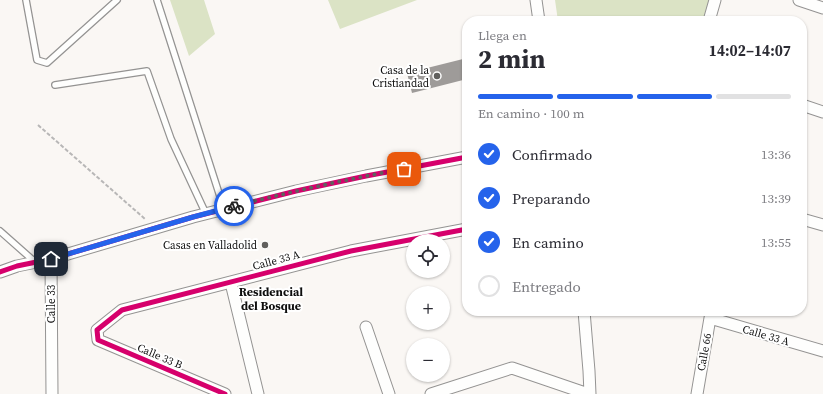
<!DOCTYPE html>
<html lang="es">
<meta charset="utf-8">
<style>
body{margin:0;font-family:"Source Serif 4",serif;background:#f2f2f3;color:#2b2b33;height:100vh;display:flex;flex-direction:column;font-size:15px;white-space:nowrap}
*{box-sizing:border-box;margin:0}
p{font-size:13px;color:#7c7c81}
.icon{flex:none;width:22px;height:22px;fill:none;stroke:currentColor;stroke-width:2;stroke-linecap:round;stroke-linejoin:round}
.map{position:relative;flex:1;overflow:hidden}
.side{position:absolute;left:462px;top:16px;width:345px;height:300px;display:flex;flex-direction:column;background:#fff;border-radius:16px;box-shadow:0 1px 3px #0004}
.side>*{flex:none}
.buttons{position:absolute;left:406px;top:234px;display:grid;gap:8px}
.buttons a{display:grid;place-items:center;width:44px;height:44px;border-radius:50%;background:#fff;box-shadow:0 1px 3px #0004;font-size:20px}
.pin{position:absolute;display:grid;place-items:center;width:34px;height:34px;color:#fff;margin:-17px;border-radius:8px;box-shadow:0 2px 6px #0006}
.courier{position:absolute;display:grid;place-items:center;width:40px;height:40px;margin:-20px;border:3px solid #2563eb;border-radius:50%;background:#fff;color:#222;box-shadow:0 1px 5px #0007}
.summary em{font-style:normal;font-weight:700}
.summary div{display:flex;flex-direction:column-reverse}
.summary{display:flex;align-items:center;justify-content:space-between;height:68px;padding:0 16px}
h1{font-size:26px;font-weight:700;line-height:30px}
.bar{display:grid;grid-template-columns:repeat(4,1fr);gap:6px 4px;align-content:center;height:48px;padding:0 16px}
.bar i{height:5px;border-radius:3px;background:#e1e1e2}
.bar .active{background:#2563eb}
.bar p{grid-column:span 4}
ol{padding:0 16px;list-style:none}
li{display:flex;align-items:center;gap:12px;height:44px}
li p{margin-inline-start:auto}
li .icon{padding:4px;border-radius:50%;background:#2563eb;color:#fff;stroke-width:4}
li:last-child{color:#7c7c81}
li i{width:22px;height:22px;border:2px solid #e1e1e2;border-radius:50%}
.map>svg:first-child{display:block}
.forest{fill:#dbe3c5}
.building{fill:#9e9b99}
.lines{fill:none;stroke-linecap:round;stroke-linejoin:round}
.service-casing{stroke:#949392;stroke-width:8}
.minor-casing{stroke:#949392;stroke-width:13}
.path{stroke:#b8b7b7;stroke-width:2;stroke-dasharray:4 2;stroke-linecap:butt}
.service{stroke:#fefefd;stroke-width:5.5}
.minor{stroke:#fefefd;stroke-width:11}
.cycleway-casing{stroke:#fff;stroke-width:8}
.cycleway{stroke:#d6006c;stroke-width:5}
.done{stroke:#61605e;stroke-width:4;stroke-dasharray:0 7.2}
.route{stroke:#2563eb;stroke-width:5}
.poi-dot{fill:#61605e;stroke:#fff;stroke-width:1.5}
.labels{text-anchor:middle;stroke-width:4;stroke-linejoin:round;paint-order:stroke}
.poi-label{font-size:11px;fill:#0e0e0e;stroke:#fff;text-anchor:end}
.street-label{font-size:11px;fill:#0e0e0e;stroke:#fff}
.neighbourhood-label{font-size:12px;font-weight:bold;fill:#0e0e0e;stroke:#fff}
</style>
<div class="map">
<svg width="823" height="394" viewBox="0 0 823 394">
<rect width="100%" height="100%" fill="#faf7f4"/>
<path class="forest" d="M170 0H204L215 34 189 56Z
M328 0H417L340 29Z
M555 0H711L705 21H558Z"/>
<path class="building" d="M467 58V79L412 93 407 73Z"/>
<g class="lines">
<defs>
<path id="service" d="M26 0 37 60 47 63 117 0
M157 0 224 209
M55 85 147 71 171 139 206 214
M0 231 35 262"/>
<path id="minor" d="M536 0 539 21
M799 0 823 8
M709 21 715 0
M802 105 823 112
M802 219 823 225
M51 259 52 394
M0 272 17 266 51 259 193 217 296 191 366 176 430 164 467 157
M231 283 258 394
M584 311 589 371 590 394
M710 318 823 351
M366 327 389 394
M225 394 98 340 97 330 122 310 351 251 467 229
M431 394 512 368 588 394
M697 394 710 318 712 312"/>
</defs>
<use href="#service" class="service-casing"/>
<use href="#minor" class="minor-casing"/>
<path class="path" d="M38 125 145 219"/>
<use href="#service" class="service"/>
<use href="#minor" class="minor"/>
<defs>
<path id="cycleway" d="M0 272 17 266 51 259 193 217 296 191 366 176 430 164 467 157
M225 394 98 340 97 330 122 310 351 251 467 229"/>
</defs>
<use href="#cycleway" class="cycleway-casing"/>
<use href="#cycleway" class="cycleway"/>
</g>
<g class="lines">
<path class="done" d="M234 206C291 192 347 179 404 169"/>
<path class="route" d="M51 259 193 217 234 206"/>
</g>
<g class="poi-dot">
<circle cx="437" cy="76" r="4"/>
<circle cx="265" cy="245" r="4"/>
</g>
<g class="labels">
<g class="poi-label">
<text x="429" y="74">Casa de la<tspan x="429" dy="13">Cristiandad</tspan></text>
<text x="257" y="249">Casas en Valladolid</text>
</g>
<g class="street-label">
<text transform="translate(276 260) rotate(-15)" y="4">Calle 33 A</text>
<text transform="translate(51 304) rotate(-90)" y="4">Calle 33</text>
<text transform="translate(766 335) rotate(16)" y="4">Calle 33 A</text>
<text transform="translate(704 352) rotate(-80)" y="4">Calle 66</text>
<text transform="translate(160 356) rotate(23)" y="4">Calle 33 B</text>
</g>
<g class="neighbourhood-label">
<text x="271" y="296">Residencial<tspan x="271" dy="14">del Bosque</tspan></text>
</g>
</g>
</svg>
<div class="buttons">
<a><svg class="icon" aria-label="locate" viewBox="0 0 24 24"><circle cx="12" cy="12" r="6"/><path d="M12 2v4M12 18v4M2 12h4M18 12h4"/></svg></a>
<a>+</a>
<a>−</a>
</div>
<div class="pin" style="left:404px;top:169px;background:#ea580c"><svg class="icon" aria-label="bag" viewBox="0 0 24 24"><path d="M5 8h14l-1 12H6zM9 8a3 3 0 0 1 6 0"/></svg></div>
<div class="pin" style="left:51px;top:259px;background:#1f2937"><svg class="icon" aria-label="home" viewBox="0 0 24 24"><path d="M3 11l9-7 9 7M6 9v11h12V9"/></svg></div>
<div class="courier" style="left:234px;top:206px"><svg class="icon" aria-label="bike" viewBox="0 0 24 24"><circle cx="6" cy="16" r="4"/><circle cx="18" cy="16" r="4"/><path d="M6 16l4-8h5l3 8M10 8l3 8H6M13 5h3"/></svg></div>
<section class="side">
<div class="summary"><div><h1>2 min</h1><p>Llega en</p></div><em>14:02–14:07</em></div>
<div class="bar"><i class="active"></i><i class="active"></i><i class="active"></i><i></i><p>En camino · 100 m</p></div>
<ol>
<li><svg class="icon" aria-label="check" viewBox="0 0 24 24"><path d="M5 12l5 5 9-10"/></svg>Confirmado<p>13:36</p></li>
<li><svg class="icon" aria-label="check" viewBox="0 0 24 24"><path d="M5 12l5 5 9-10"/></svg>Preparando<p>13:39</p></li>
<li><svg class="icon" aria-label="check" viewBox="0 0 24 24"><path d="M5 12l5 5 9-10"/></svg>En camino<p>13:55</p></li>
<li><i></i>Entregado</li>
</ol>
</section>
</div>
